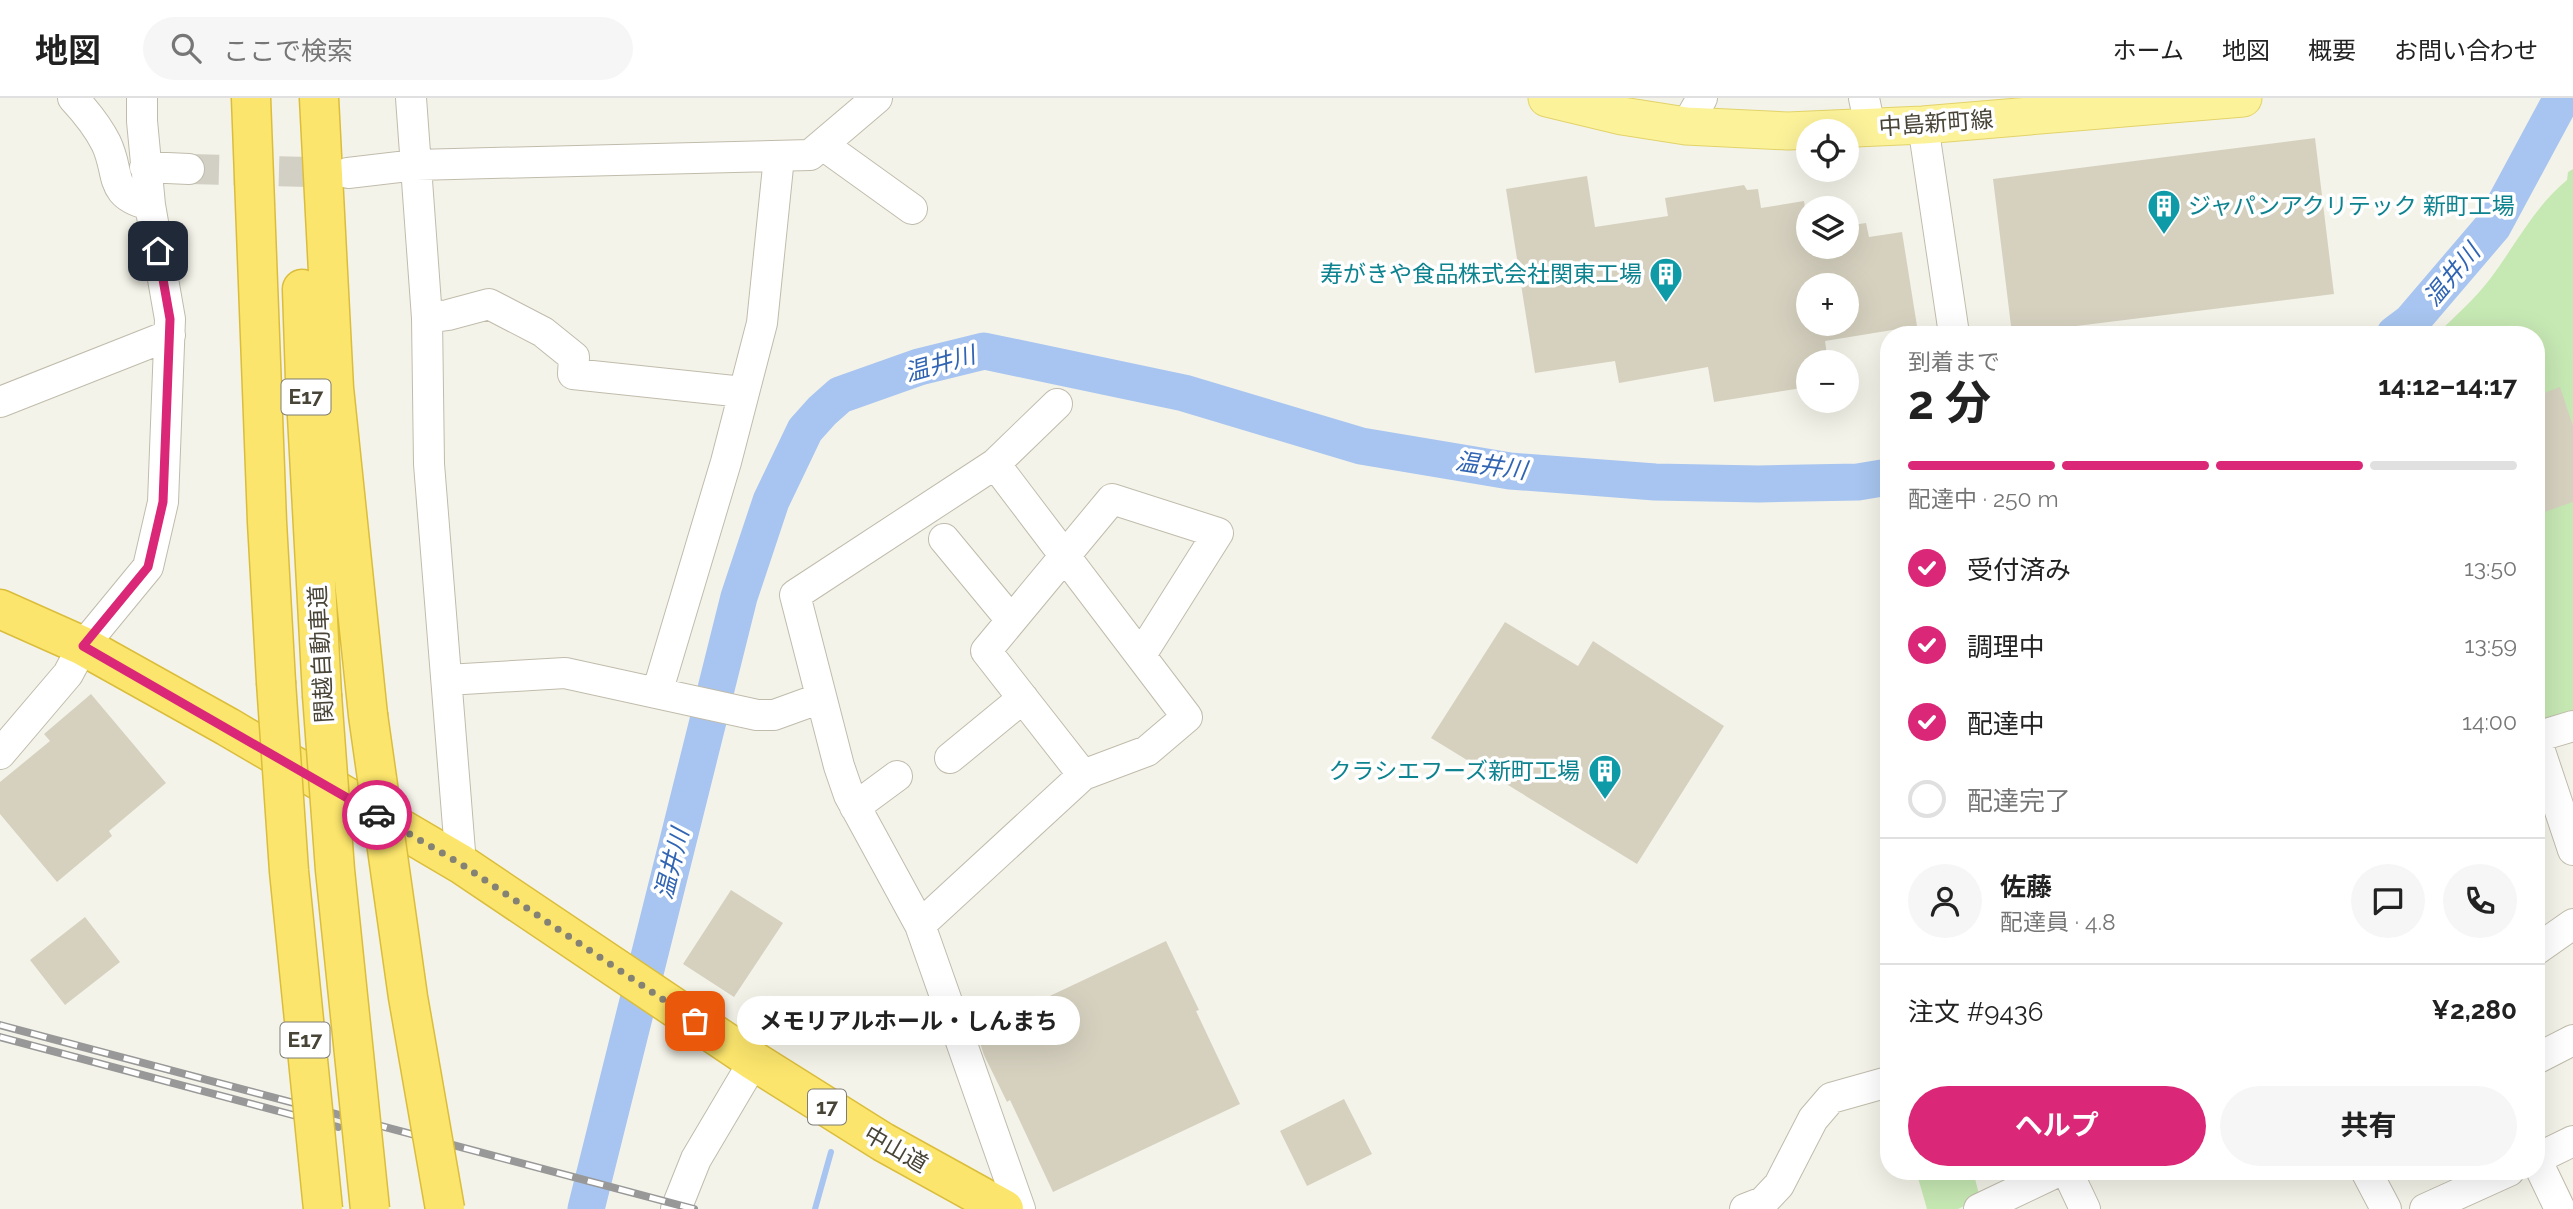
<!DOCTYPE html>
<html lang="ja">
<meta charset="utf-8">
<style>
body{margin:0;font-family:Raleway,"Noto Sans JP",sans-serif;background:#f6f6f6;color:#222;height:100vh;display:flex;flex-direction:column;font-size:26px;white-space:nowrap}
*{box-sizing:border-box;margin:0}
p{font-size:23px;color:#767676}
.icon{flex:none;width:38px;height:38px;fill:none;stroke:currentColor;stroke-width:2;stroke-linecap:round;stroke-linejoin:round}
.map{position:relative;flex:1;overflow:hidden}
.side{position:absolute;left:1880px;top:228px;width:665px;height:854px;display:flex;flex-direction:column;background:#fff;border-radius:28px;box-shadow:0 7px 28px #0002}
.side>*{flex:none}
.controls{position:absolute;left:1796px;top:21px;display:grid;gap:14px}
.controls a{display:grid;place-items:center;width:63px;height:63px;border-radius:50%;background:#fff;box-shadow:0 7px 28px #0002;font-size:35px}
.pin{position:absolute;display:grid;place-items:center;width:60px;height:60px;color:#fff;margin:-30px;border-radius:14px;box-shadow:0 4px 10px #0006}
.courier{position:absolute;display:grid;place-items:center;width:70px;height:70px;margin:-35px;border:5px solid #db2777;border-radius:50%;background:#fff;color:#222;box-shadow:0 2px 9px #0007}
.bubble{position:absolute;height:49px;border-radius:24px;background:#fff;box-shadow:0 7px 28px #0002;font-size:23px;font-weight:700;line-height:49px;text-align:center}
.head em{font-style:normal;font-weight:700}
.head div{display:flex;flex-direction:column-reverse}
.head{display:flex;align-items:center;justify-content:space-between;height:119px;padding:0 28px}
h1{font-size:46px;font-weight:700;line-height:52px}
.bar{display:grid;grid-template-columns:repeat(4,1fr);gap:10px 7px;align-content:center;height:84px;padding:0 28px}
.bar i{height:9px;border-radius:5px;background:#e0e0e0}
.bar .current{background:#db2777}
.bar p{grid-column:span 4}
.line{display:flex;align-items:center;gap:18px;padding:0 28px;border-top:2px solid #e0e0e0}
.line div{flex:1}
.round{display:grid;place-items:center;flex:none;width:74px;height:74px;border-radius:37px;background:#f6f6f6}
ol{padding:0 28px;list-style:none}
li{display:flex;align-items:center;gap:21px;height:77px}
li p{margin-inline-start:auto}
li .icon{padding:7px;border-radius:50%;background:#db2777;color:#fff;stroke-width:4}
li:last-child{color:#767676}
li i{width:38px;height:38px;border:4px solid #e0e0e0;border-radius:50%}
.button{display:flex;gap:14px;margin-top:auto;padding:14px 28px}
.button a{flex:1;height:80px;border-radius:42px;background:#db2777;color:#fff;font-size:28px;font-weight:700;line-height:80px;text-align:center}
.button a+a{background:#f6f6f6;color:#222}
header{display:flex;align-items:center;gap:42px;box-sizing:border-box;height:98px;padding:0 35px;background:#fff;border-bottom:2px solid #e0e0e0}
header strong{font-size:33px}
nav{display:flex;gap:38px;margin-inline-start:auto;font-size:24px}
.search{width:490px;height:63px;background:#f6f6f6;display:flex;align-items:center;gap:18px;box-sizing:border-box;padding:0 24px;border-radius:38px;color:#767676;font-size:26px}
.map>svg:first-child{display:block}
.green{fill:#c6e8b3}
.lines{fill:none;stroke-linecap:round;stroke-linejoin:round}
.stream{stroke:#a7c5f0;stroke-width:6}
.river{stroke:#a7c5f0;stroke-width:37}
.building{fill:#d6d1bf;fill-rule:evenodd}
.minor-tunnel{stroke:#d2d0c5;stroke-width:30;stroke-dasharray:30 15;stroke-linecap:butt}
.minor-casing{stroke:#c0bcac;stroke-width:32}
.major-casing{stroke:#e2d369;stroke-width:39}
.highway-casing{stroke:#dbbd3c;stroke-width:41}
.minor{stroke:#fff;stroke-width:30}
.major{stroke:#fcf29a;stroke-width:37}
.highway{stroke:#fbe56d;stroke-width:38}
.rail-casing{stroke:#989898;stroke-width:8}
.rail{stroke:#fff;stroke-width:5;stroke-dasharray:16;stroke-linecap:butt}
.highway-bridge-casing{stroke:#dbbd3c;stroke-width:41;stroke-linecap:butt}
.highway-bridge{stroke:#fbe56d;stroke-width:38}
.done{stroke:#848175;stroke-width:7;stroke-dasharray:0 12.6}
.route{stroke:#db2777;stroke-width:9}
.labels{text-anchor:middle;stroke-width:7;stroke-linejoin:round;paint-order:stroke}
.shield{fill:#fff;stroke:#7f7c73;stroke-width:2}
.shield-label{font-size:21px;font-weight:bold;fill:#484437}
.street-label{font-size:23px;fill:#484437;stroke:#fff}
.culture-label{font-size:23px;fill:#0d838f;stroke:#fff;text-anchor:end}
.water-label{font-size:24px;font-style:italic;fill:#3165b3;stroke:#fff}
</style>
<header>
<strong>地図</strong>
<div class="search"><svg class="icon" aria-label="search" viewBox="0 0 24 24"><circle cx="10" cy="10" r="6"/><path d="M15 15l6 6"/></svg>ここで検索</div>
<nav><a>ホーム</a><a>地図</a><a>概要</a><a>お問い合わせ</a></nav>
</header>
<div class="map">
<svg width="2573" height="1111" viewBox="0 0 2573 1111">
<rect width="100%" height="100%" fill="#f4f3e9"/>
<path class="green" d="M2573 71V623L2536 634V236H2437C2455 218 2475 201 2490 181 2515 148 2534 109 2567 82L2568 74Z
M1916 1073H1973L1980 1100 1958 1111H1927Z"/>
<g class="lines">
<path class="stream" d="M815 1111 831 1054"/>
<path class="river" d="M2395 236 2411 224 2493 128 2562 0
M586 1111 739 499 771 403 805 332 822 313 840 297 919 269 984 253 1184 295 1361 348 1510 373 1655 384 1759 386 1858 384 1888 379"/>
</g>
<path class="building" d="M2315 40 2334 196 2012 236 1993 81Z
M1587 78 1595 129 1668 118 1665 100 1744 87 1747 92 1758 91 1761 110 1804 103 1808 128V149H1846V128L1866 125 1869 139 1902 134 1917 228 1825 243 1828 264H1808V289L1714 304 1708 269 1619 285 1615 263 1535 275 1506 91ZM1808 187H1846V226H1808Z
M2560 289 2573 328V404L2536 417V298Z
M1505 524 1578 568 1593 543 1724 628 1637 766 1431 640Z
M91 596 166 685 109 733 112 738 57 784 0 716V684L50 643 44 636Z
M731 792 783 825 734 899 683 866Z
M85 819 120 864 65 907 30 862Z
M1166 843 1199 912 1196 913 1240 1006 1053 1094 1010 1002 1007 1004 984 957 976 933Z
M1344 1001 1372 1056 1307 1088 1280 1033Z"/>
<g class="lines">
<path class="minor-tunnel" d="M189 71 344 75"/>
<defs>
<path id="minor" d="M73 0C86 14 97 27 106 45 121 76 107 97 150 107
M411 0 427 220 429 366 461 766
M1864 0 1870 29
M1923 27 1954 236
M1686 28 1702 0
M823 47 912 111
M145 69 189 71
M348 75 416 67 810 57 877 0
M427 220 448 217 489 206 543 234 574 259 573 276 743 294
M0 304 170 237
M944 441 1011 522
M447 582 565 575 757 617H774L821 600
M657 595 726 364 762 225 779 59
M2536 639 2573 628
M2536 641 2573 752
M0 656 68 576 83 548 148 469 163 404 170 221 150 107 142 23V0
M950 660 1023 600
M1083 677 986 553 1112 401 1218 435 1141 557
M855 709 897 678
M920 827 1083 677 1147 653 1187 619 995 366
M2536 852 2573 826
M2536 961 2573 942
M2536 1061 2560 1111
M2536 1061 2573 1043
M2067 1073 2085 1111
M2366 1073 2386 1111
M676 1111 696 1061 754 963
M1020 1111 920 827 849 697 839 668 795 497 995 366 1057 306
M1745 1111 1763 1104 1779 1087 1813 1021 1831 1000 1888 984
M1979 1111 2059 1073
M2425 1111 2509 1073"/>
<path id="major" d="M1547 0 1622 18 1686 28 1788 33 1923 27 2243 0"/>
<path id="highway" d="M251 0 267 424 276 584
M319 0 334 290 368 617
M302 191 305 281 322 597
M0 511 83 548 228 629 461 766 754 963 883 1044 1004 1111"/>
</defs>
<use href="#minor" class="minor-casing"/>
<use href="#major" class="major-casing"/>
<use href="#highway" class="highway-casing"/>
<use href="#minor" class="minor"/>
<use href="#major" class="major"/>
<use href="#highway" class="highway"/>
<defs>
<path id="rail" d="M0 927 694 1111
M0 939 338 1029"/>
</defs>
<use href="#rail" class="rail-casing"/>
<use href="#rail" class="rail"/>
<defs>
<path id="highway-bridge" d="M276 584 289 773 323 1111
M322 597 335 772 370 1111
M368 617 408 899 445 1111"/>
</defs>
<use href="#highway-bridge" class="highway-bridge-casing"/>
<use href="#highway-bridge" class="highway-bridge"/>
</g>
<g class="lines">
<path class="done" d="M377 717 461 766 695 923"/>
<path class="route" d="M158 153 170 221 163 404 148 469 83 548 377 717"/>
</g>
<defs>
<symbol id="building-pin" viewBox="-11 -11 22 30"><path d="M0 17L-7.5 6A9.5 9.5 0 1 1 7.5 6Z" fill="#0f9aa8" stroke="#fff"/><path d="M-4-6H4V6H1V3H-1V6H-4ZM-2.5-4.3h1.7v1.8h-1.7ZM.8-4.3h1.7v1.8H.8ZM-2.5-1h1.7V.8h-1.7ZM.8-1h1.7V.8H.8Z" fill="#fff"/></symbol>
</defs>
<g fill-rule="evenodd">
<use href="#building-pin" x="2145" y="89" width="38" height="52"/>
<use href="#building-pin" x="1647" y="157" width="38" height="52"/>
<use href="#building-pin" x="1586" y="654" width="38" height="52"/>
</g>
<g class="labels">
<g class="shield">
<rect x="281.5" y="281.5" width="49" height="35" rx="5"/>
<rect x="280.5" y="924.5" width="49" height="35" rx="5"/>
<rect x="808" y="991.5" width="38" height="35" rx="5"/>
</g>
<g class="shield-label">
<text x="306" y="306">E17</text>
<text x="305" y="949">E17</text>
<text x="827" y="1016">17</text>
</g>
<g class="street-label">
<text transform="translate(1936 25) rotate(-4)" y="8">中島新町線</text>
<text transform="translate(321 556) rotate(-93)" y="8">関越自動車道</text>
<text transform="translate(896 1051) rotate(30)" y="8">中山道</text>
</g>
<g class="culture-label">
<text x="2188" y="116" text-anchor="start">ジャパンアクリテック 新町工場</text>
<text x="1642" y="184">寿がきや食品株式会社関東工場</text>
<text x="1580" y="681">クラシエフーズ新町工場</text>
</g>
<g class="water-label">
<text transform="translate(2452 177) rotate(-50)" y="8">温井川</text>
<text transform="translate(940 266) rotate(-16)" y="8">温井川</text>
<text transform="translate(1491 368) rotate(8)" y="8">温井川</text>
<text transform="translate(672 766) rotate(-76)" y="8">温井川</text>
</g>
</g>
</svg>
<div class="controls">
<a><svg class="icon" aria-label="locate" viewBox="0 0 24 24"><circle cx="12" cy="12" r="6"/><path d="M12 2v4M12 18v4M2 12h4M18 12h4"/></svg></a>
<a><svg class="icon" aria-label="layers" viewBox="0 0 24 24"><path d="M12 4l9 5-9 5-9-5zM3 14l9 5 9-5"/></svg></a>
<a>+</a>
<a>−</a>
</div>
<div class="pin" style="left:695px;top:923px;background:#ea580c"><svg class="icon" aria-label="bag" viewBox="0 0 24 24"><path d="M5 8h14l-1 12H6zM9 8a3 3 0 0 1 6 0"/></svg></div>
<div class="pin" style="left:158px;top:153px;background:#1f2937"><svg class="icon" aria-label="home" viewBox="0 0 24 24"><path d="M3 11l9-7 9 7M6 9v11h12V9"/></svg></div>
<div class="courier" style="left:377px;top:717px"><svg class="icon" aria-label="car" viewBox="0 0 24 24"><path d="M5 17H2v-5l4-1 3-4h7l3 4 3 1v5h-3M9 17h6M6 11h13"/><circle cx="7" cy="17" r="2"/><circle cx="17" cy="17" r="2"/></svg></div>
<div class="bubble" style="left:737px;top:898px;width:343px">メモリアルホール・しんまち</div>
<section class="side">
<div class="head"><div><h1>2 分</h1><p>到着まで</p></div><em>14:12–14:17</em></div>
<div class="bar"><i class="current"></i><i class="current"></i><i class="current"></i><i></i><p>配達中 · 250 m</p></div>
<ol>
<li><svg class="icon" aria-label="check" viewBox="0 0 24 24"><path d="M5 12l5 5 9-10"/></svg>受付済み<p>13:50</p></li>
<li><svg class="icon" aria-label="check" viewBox="0 0 24 24"><path d="M5 12l5 5 9-10"/></svg>調理中<p>13:59</p></li>
<li><svg class="icon" aria-label="check" viewBox="0 0 24 24"><path d="M5 12l5 5 9-10"/></svg>配達中<p>14:00</p></li>
<li><i></i>配達完了</li>
</ol>
<div class="line" style="height:126px"><a class="round"><svg class="icon" aria-label="person" viewBox="0 0 24 24"><circle cx="12" cy="8" r="4"/><path d="M4 21q1-7 8-7t8 7"/></svg></a><div><b>佐藤</b><p>配達員 · 4.8</p></div><a class="round"><svg class="icon" aria-label="chat" viewBox="0 0 24 24"><path d="M4 5h16v11H9l-5 4z"/></svg></a><a class="round"><svg class="icon" aria-label="phone" viewBox="0 0 24 24"><path d="M5 4h4l2 5-3 2q2 4 5 5l2-3 5 2v4C11 20 4 13 5 4z"/></svg></a></div>
<div class="line" style="height:91px"><div>注文 #9436</div><b>¥2,280</b></div>
<div class="button"><a>ヘルプ</a><a>共有</a></div>
</section>
</div>
